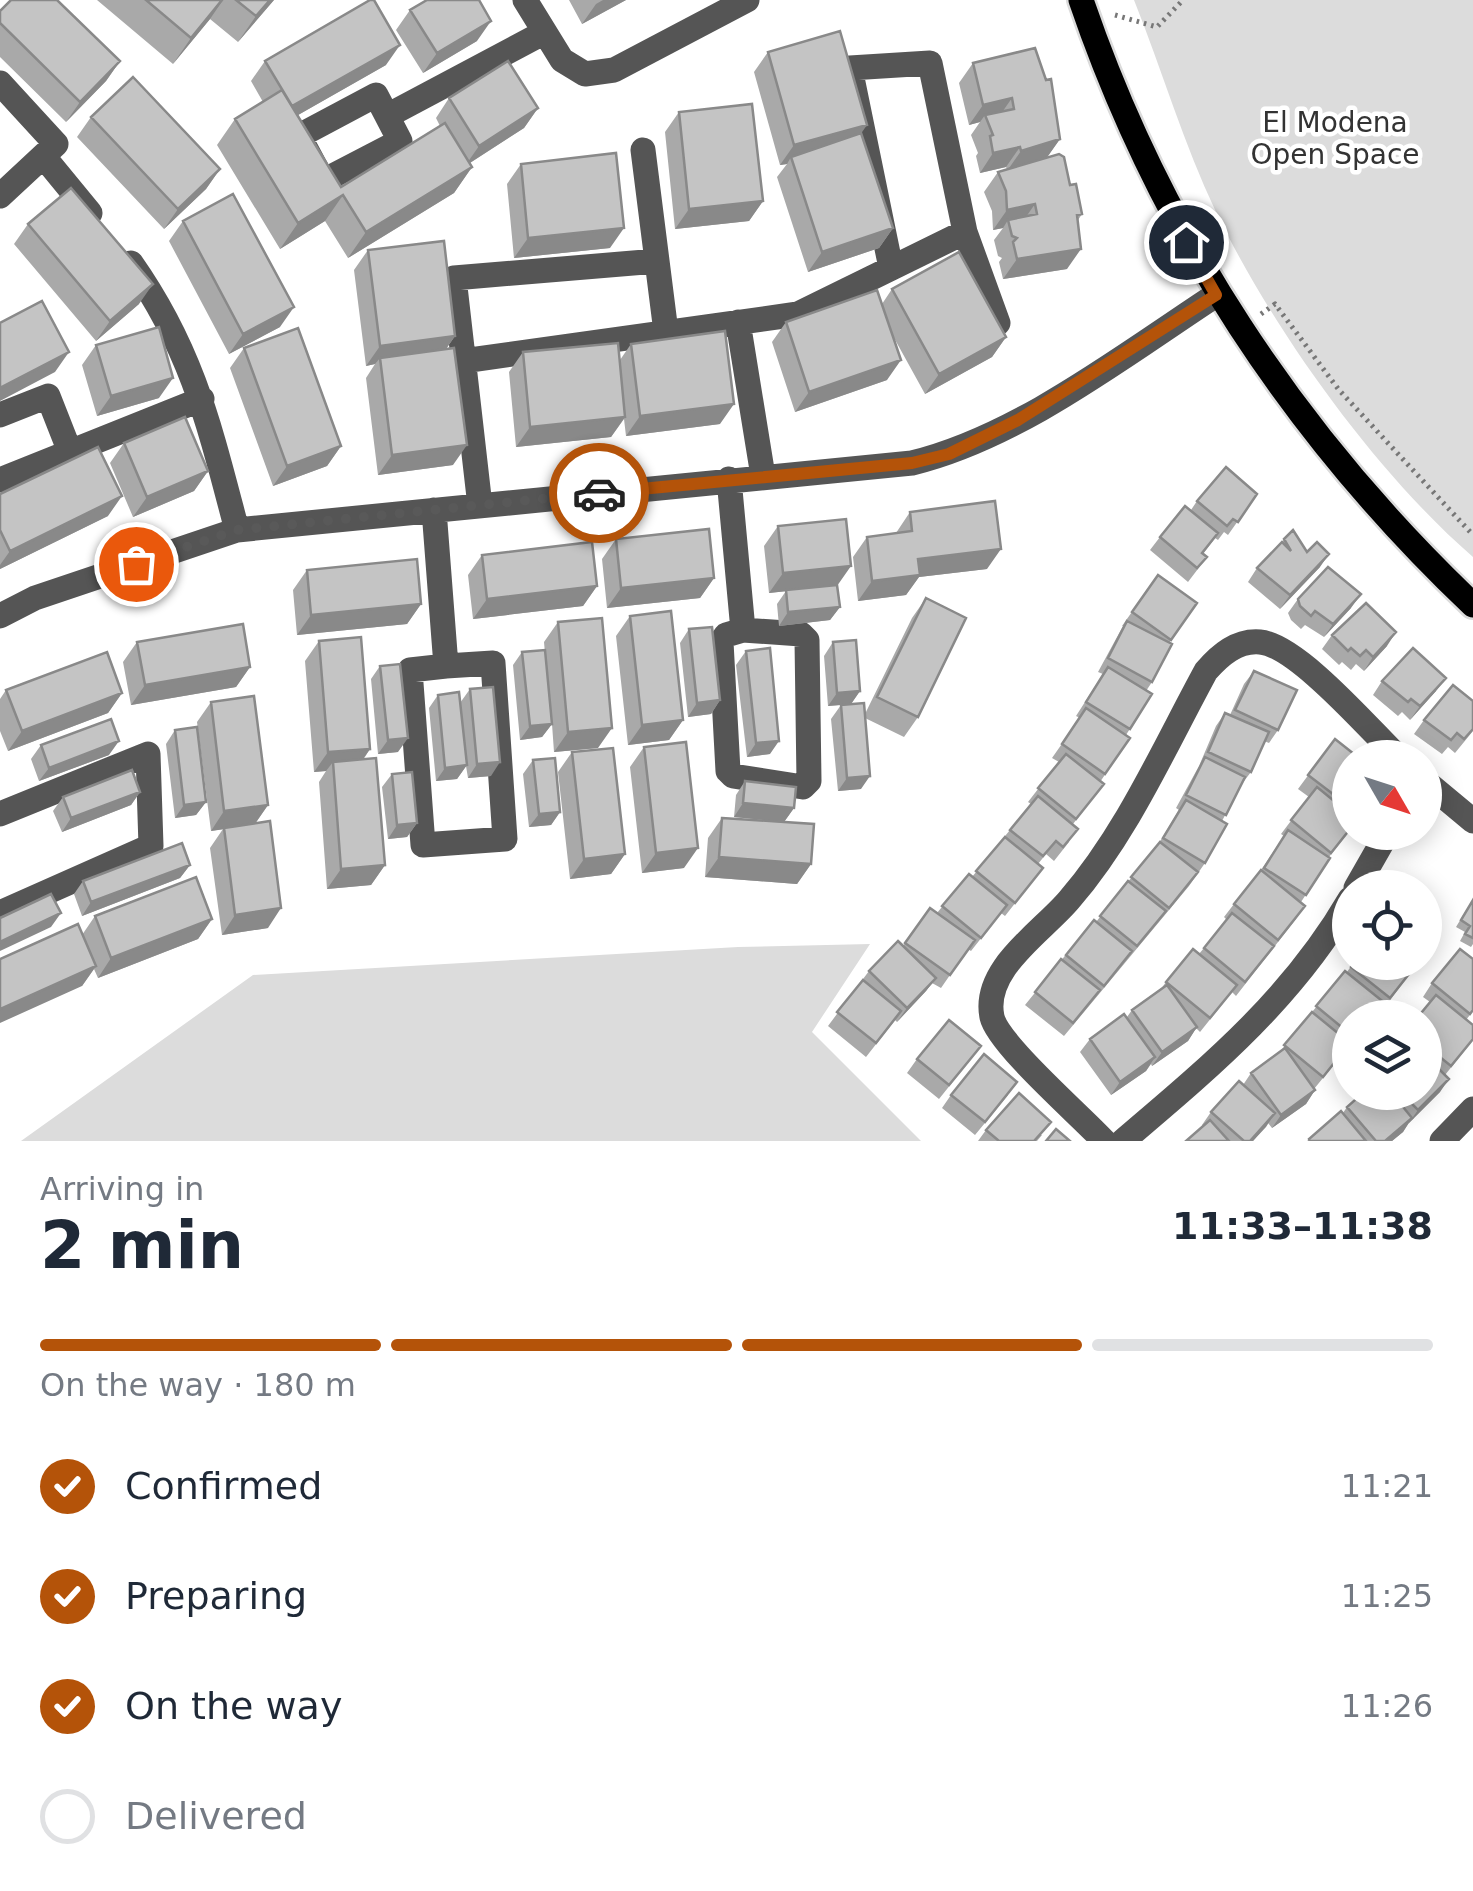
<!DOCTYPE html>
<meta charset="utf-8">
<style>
body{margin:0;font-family:"DejaVu Sans",sans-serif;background:#f2f2f3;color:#1f2937;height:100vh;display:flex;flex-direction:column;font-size:38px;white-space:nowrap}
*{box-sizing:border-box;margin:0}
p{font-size:32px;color:#747a83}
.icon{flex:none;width:55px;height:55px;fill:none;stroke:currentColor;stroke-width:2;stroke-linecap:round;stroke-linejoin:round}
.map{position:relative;height:1141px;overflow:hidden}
.sheet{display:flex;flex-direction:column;background:#fff;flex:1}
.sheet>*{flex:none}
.needle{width:65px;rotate:129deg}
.fabs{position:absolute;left:1332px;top:740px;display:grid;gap:20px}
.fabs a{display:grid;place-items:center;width:110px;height:110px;border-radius:50%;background:#fff;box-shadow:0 5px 25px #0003;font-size:50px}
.pin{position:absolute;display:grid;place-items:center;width:85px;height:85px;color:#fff;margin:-42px;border:5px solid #fff;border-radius:50%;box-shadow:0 2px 10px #0007}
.courier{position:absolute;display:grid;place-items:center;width:100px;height:100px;margin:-50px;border:8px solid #b45309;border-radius:50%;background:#fff;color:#222;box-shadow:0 2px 12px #0007}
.overview em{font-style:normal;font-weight:700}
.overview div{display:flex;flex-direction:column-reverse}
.overview{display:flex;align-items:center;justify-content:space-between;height:170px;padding:0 40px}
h1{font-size:65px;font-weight:700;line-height:75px}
.bar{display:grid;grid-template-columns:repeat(4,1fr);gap:15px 10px;align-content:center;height:120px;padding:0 40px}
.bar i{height:12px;border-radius:8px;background:#e0e1e3}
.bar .selected{background:#b45309}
.bar p{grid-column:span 4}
ol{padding:0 40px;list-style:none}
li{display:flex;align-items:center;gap:30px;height:110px}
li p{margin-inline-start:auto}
li .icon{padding:10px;border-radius:50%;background:#b45309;color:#fff;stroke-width:4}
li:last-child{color:#747a83}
li i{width:55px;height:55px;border:5px solid #e0e1e3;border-radius:50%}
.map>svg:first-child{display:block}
.green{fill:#dcdcdc}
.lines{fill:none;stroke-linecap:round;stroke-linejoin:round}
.major-casing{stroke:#dbdbdb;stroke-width:30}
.path{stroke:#777;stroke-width:5;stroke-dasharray:2.5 5;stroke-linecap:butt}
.minor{stroke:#555;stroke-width:25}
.major{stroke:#000;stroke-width:25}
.wall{fill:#a9a9a9}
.shaded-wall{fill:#898989}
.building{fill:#c4c4c4;stroke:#898989;stroke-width:2.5}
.done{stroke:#595959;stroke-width:10;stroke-dasharray:0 18}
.route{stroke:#b45309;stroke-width:12}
.labels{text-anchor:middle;stroke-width:9;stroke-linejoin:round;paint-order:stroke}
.park-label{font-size:28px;fill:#333;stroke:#fff}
</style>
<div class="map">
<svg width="1473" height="1141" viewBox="0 0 1473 1141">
<rect width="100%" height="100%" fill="#fff"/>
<path class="green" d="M1134 0H1473V557C1375 472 1273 330 1216 212 1184 145 1162 70 1134 0Z
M870 944 812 1032 921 1141H21L253 975 738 947Z"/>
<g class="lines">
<defs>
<path id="major" d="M1081 0C1160 232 1295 436 1473 605"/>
</defs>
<use href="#major" class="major-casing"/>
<path class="path" d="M1115 15 1157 27 1183 0
M1261 314 1275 304 1339 390 1473 535"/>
<path class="minor" d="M525 0 562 60 585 74 614 70 747 0
M0 83 56 144 0 196
M387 116 400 141 323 181 299 136 376 95 387 116 543 33
M643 150 666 332
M44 157 90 213
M131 263C193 351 210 428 237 530
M891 268 850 68 930 63 965 232 998 323
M738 322 763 476
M463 361 798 314 965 232
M0 415 48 396 70 452
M729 479 743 630 726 635 721 642 728 771 733 776 803 787 809 781 807 640 801 634 743 630
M0 480 202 399
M480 506 454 278 657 261
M434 510 446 666 410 670 423 845 505 839 493 663 446 666
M0 616 35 598 237 530 912 463C1019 437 1124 355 1216 295
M1425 781 1473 821
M0 814 148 754 151 846 0 913
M1356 888 1388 832
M1104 1141C1081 1116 998 1044 992 1017 982 969 1042 932 1069 900 1127 833 1164 748 1206 671 1220 655 1237 640 1260 642 1297 645 1370 730 1399 758
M1123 1141C1210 1067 1292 999 1350 899
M1442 1141 1473 1109"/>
<use href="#major" class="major"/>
</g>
<path class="wall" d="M97 0H274L238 42 210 19 173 64Z
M569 0H626L582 24Z
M410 10 477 41 423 73 396 30Z
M0 11 120 61 106 81 66 122 0 57Z
M768 52 860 134 893 228 879 248 808 272 777 177 787 164 780 165 754 72Z
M265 61 386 65 298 115 341 187 440 126 436 118 449 98 538 108 524 128 470 163 472 167 454 193 348 258 325 221 280 249 217 145 235 119 263 102 251 81Z
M973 63 1060 139 1046 158 1070 185 1082 214 1078 220 1067 269 1003 279 999 262 1002 258 998 256 994 240 1003 228 993 230 992 211 984 192 998 172 1007 169 1006 167 980 173 976 156 978 153 971 135 980 122 969 125 959 83Z
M679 112 763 201 749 221 675 229 665 132Z
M91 117 220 169 206 189 164 229 77 137Z
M521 164 610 248 514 258 507 184Z
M183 221 280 327 229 354 169 241Z
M28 224 139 304 96 341 14 244Z
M368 250 455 336 446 349 453 465 378 475 366 378 375 364 366 366 354 270Z
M892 289 1006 337 992 357 925 394 893 336 887 380 795 412 772 342 786 322 882 304Z
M631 344 720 424 626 436 624 419 611 437 516 447 509 372 523 352 620 360Z
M96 345 159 398 97 416 82 365Z
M244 348 341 446 327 466 273 486 230 368Z
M124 443 208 471 194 491 133 517 110 463Z
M0 494 108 516 0 569Z
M1257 494 1228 535 1224 532 1218 540 1215 538 1203 554 1207 557 1188 582 1150 550 1160 537 1191 510 1197 501Z
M910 512 987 569 919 577 906 595 858 601 853 557 867 537 896 533Z
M778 526 837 585 840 607 830 620 779 626 777 604 786 591 769 593 764 546Z
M1293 530 1307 552 1320 567 1280 609 1248 582 1257 568Z
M616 539 714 578 700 598 607 608 602 559Z
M482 555 597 586 583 606 473 619 468 575Z
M307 570 421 604 407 624 297 635 293 590Z
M1158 575 1197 603 1169 643 1152 682 1146 691 1152 694 1126 735 1130 738 1100 782 1104 784 1073 824 1069 842 1054 861 1046 854 1038 864 1043 868 1005 916 1001 913 971 951 968 949 941 988 932 983 926 991 897 1022 895 1020 866 1057 828 1026 869 971 903 946 930 908 937 913 969 874 972 877 1031 804 1028 802 1059 762 1052 758 1080 718 1076 716 1103 674 1098 672 1123 626H1122Z
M926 598 918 717 904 737 865 718 861 789 838 791 831 719 841 705 828 706 824 656 833 642 860 691 851 704 865 714 912 618Z
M1298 599 1351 608 1324 637 1305 625 1301 629 1291 620 1288 613Z
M630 616 683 720 669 740 628 745 616 636Z
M558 622 598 748 554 752 552 724 542 737 520 740 513 665 522 652 547 677 544 642Z
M689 629 720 700 711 714 688 717 680 643Z
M1332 635 1387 646 1364 671 1356 664 1351 670 1342 662 1339 665 1322 649Z
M319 641 370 749 363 760 385 865 371 885 327 889 319 782 326 771 314 772 305 661Z
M137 642 250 667 236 687 131 705 123 662Z
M746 651 770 754 747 757 736 665Z
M380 666 398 752 378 754 371 679Z
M1254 671 1278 730 1269 743 1264 741 1251 772 1241 785 1222 821 1205 863 1189 886 1064 1036 1025 1005 1094 920 1096 922 1159 843 1179 810 1176 808 1199 766 1216 726 1225 713 1230 715 1244 684Z
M1382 681 1436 691 1410 720 1402 712 1398 716 1373 695Z
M470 689 491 776 468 778 466 766 457 779 436 781 429 708 438 695 460 703Z
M6 690 122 693 108 713 8 751 0 731V699Z
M1473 701V731L1455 753 1448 747 1442 754 1414 734 1424 720Z
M211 702 268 805 255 824 268 928 222 935 210 848 223 829 211 831 197 722Z
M175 730 206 802 196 815 175 818 166 744Z
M1335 739 1350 800 1343 809 1350 814V830L1329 857 1330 858 1301 902 1296 919 1236 996 1232 992 1200 1032 1196 1028 1188 1041 1152 1066 1151 1064 1146 1071 1111 1095 1080 1052 1090 1039 1127 1017 1132 1010 1161 989 1166 982 1199 954 1227 920 1224 917 1234 904 1261 870 1284 836 1281 834 1309 797 1298 789Z
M41 745 109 755 39 781 31 759Z
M644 747 684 868 642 873 630 767Z
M572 752 625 854 611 874 570 879 558 772Z
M533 760 560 812 551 825 529 827 523 774Z
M392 774 417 823 407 837 388 839 382 787Z
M745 781 794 808 784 822 734 817 736 795Z
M140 792 131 805 62 832 53 811 63 797Z
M722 818 811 864 797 884 705 877 708 838Z
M190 865 180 878 82 916 74 894 83 881Z
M1473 899V944L1471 947 1460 941 1465 932 1456 927Z
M95 916 212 919 198 939 98 978 94 969 82 986V935Z
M1354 962 1416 965 1377 1018H1350V1051L1348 1053 1345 1051 1314 1089 1315 1090 1306 1104 1272 1128 1268 1123 1253 1141H1186L1203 1126 1202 1125 1211 1112 1243 1085 1251 1073 1280 1052 1345 971 1347 972Z
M1432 983 1473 1011 1466 1020 1473 1040 1445 1075 1440 1092 1408 1124 1403 1132 1392 1141H1307L1343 1113 1347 1107 1364 1092H1425V1018L1430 1002 1423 997Z
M917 1059H971L939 1099 907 1073Z
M951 1095H1008L975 1135 942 1108Z
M986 1130 1042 1135 1037 1141H978Z"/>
<path class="shaded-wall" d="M223 0 210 19 173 64 191 38Z
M270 0H274L238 42 256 16Z
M603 0H626L582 24 596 4Z
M491 21 477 41 423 73 437 53Z
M400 45 386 65 277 127 291 107Z
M120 61 106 81 66 122 80 102Z
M1012 98 998 118 985 115 980 122 969 125 983 105Z
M538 108 524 128 465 166 479 146Z
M867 125 853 145 791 157 787 164 780 165 794 145Z
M1060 139 1046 159 1007 171 1021 151Z
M1020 147 1006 167 980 173 993 153Z
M472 167 454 193 348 258 366 232Z
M220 169 206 189 164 229 178 209Z
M343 195 325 221 280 249 298 223Z
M763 201 749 221 675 229 689 209Z
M1035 204 1021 224 1008 220 1003 228 993 230 1007 210Z
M624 228 610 248 514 258 528 238Z
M893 228 879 248 808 272 822 252Z
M1081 249 1067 269 1003 279 1017 259Z
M153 284 139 304 96 341 110 321Z
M294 307 280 327 229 354 243 334Z
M455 336 441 356 380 358 375 364 366 366 380 346Z
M1006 337 992 357 925 394 939 374Z
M69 352 55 372 0 401V388Z
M901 360 887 380 795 412 809 392Z
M173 378 159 398 97 416 111 396Z
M734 404 720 424 626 436 640 416Z
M625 417 611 437 516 447 530 427Z
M467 445 453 465 378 475 392 455Z
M341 446 327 466 273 486 287 466Z
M208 471 194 491 133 517 147 497Z
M122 496 108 516 0 569V565L10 551Z
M1001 549 987 569 919 577 906 595 858 601 872 581 918 559Z
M1329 554 1320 567 1280 609 1290 595Z
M851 566 837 586 769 593 783 573Z
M714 578 700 598 607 608 621 588Z
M597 586 583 606 473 619 487 599Z
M1361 594 1351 608 1324 637 1333 624Z
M421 604 407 624 297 635 311 615Z
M840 607 830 620 779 626 788 612Z
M1396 632 1387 646 1364 671 1373 657Z
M250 667 236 687 131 705 145 685Z
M1446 678 1436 691 1410 720 1420 706Z
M860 691 851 704 828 706 837 693Z
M122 693 108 713 8 751 22 731Z
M720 700 711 714 688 717 697 703Z
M683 720 669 740 628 745 642 725Z
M552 724 542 737 520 740 530 726Z
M612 728 598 748 554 752 568 732Z
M408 738 398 752 378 754 388 740Z
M119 741 109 755 39 781 49 768Z
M779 741 770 754 747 757 756 743Z
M370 749 356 769 333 762 326 771 314 772 328 752Z
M500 762 491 776 468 778 477 764Z
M467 765 457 779 436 781 445 768Z
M870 776 861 789 838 791 847 778Z
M140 792 131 805 62 832 71 818Z
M206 802 196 815 175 818 184 805Z
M743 803 794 808 784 822 734 817Z
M268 805 254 825 211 831 224 811Z
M560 812 551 825 529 827 539 814Z
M417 823 407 837 388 839 397 825Z
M698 848 684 868 642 873 656 853Z
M625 854 611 874 570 879 584 859Z
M719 857 811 864 797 884 705 877Z
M190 865 180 878 82 916 91 902Z
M385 865 371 885 327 889 341 869Z
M281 908 268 928 222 935 235 915Z
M61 913 51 927 0 951V942Z
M212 919 198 939 98 978 111 958Z
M96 966 82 986 0 1023V1009Z
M936 978 926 991 897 1022 907 1008Z
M1197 1027 1188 1041 1152 1066 1162 1052Z
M1155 1057 1146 1071 1111 1095 1120 1082Z
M1449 1079 1440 1092 1408 1124 1418 1110Z
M1315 1090 1306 1104 1272 1128 1281 1115Z
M1275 1113 1266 1127 1253 1141H1250Z
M1412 1118 1403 1132 1392 1141H1385Z"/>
<path class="building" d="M11 0H57L120 61 80 102 0 23V11Z
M146 0H222L191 38Z
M236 0H270L256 16Z
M370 0H374L400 45 292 106 265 61Z
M427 0H479L491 21 437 53 410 10Z
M840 31 867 125 794 145 768 52Z
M1035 48 1046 80 1051 79 1060 139 1021 151 1020 147 993 153 990 136 993 135 985 115 1014 109 1012 98 983 105 973 63Z
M508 61 538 108 479 146 449 98Z
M133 77 220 169 178 209 91 117Z
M282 90 341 187 445 123 472 167 366 232 343 195 298 223 235 119Z
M752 104 763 201 689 209 679 112Z
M861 133 893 228 822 252 791 157Z
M616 153 624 228 528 238 521 164Z
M1059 154 1064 157 1070 185 1076 184 1082 214 1077 215 1081 249 1017 259 1013 242 1017 238 1012 236 1008 220 1037 214 1035 204 1007 210 1006 191 998 172Z
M71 188 153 284 110 321 28 224Z
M233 194 294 307 243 334 183 221Z
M444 241 455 336 380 346 368 250Z
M959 252 1006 337 939 374 892 289Z
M877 290 901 360 809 392 786 322Z
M42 301 69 352 0 388V323Z
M159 327 173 378 111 396 96 345Z
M298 328 341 446 287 466 244 348Z
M725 331 734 404 640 416 631 344Z
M618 343 625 417 530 427 523 352Z
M454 348 467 445 392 455 380 358Z
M185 417 208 471 147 497 124 443Z
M98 447 122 496 10 551 0 530V494Z
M1226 467 1257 494 1238 522 1233 519 1227 526 1197 501Z
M995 501 1001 549 918 559 920 575 872 581 867 537 912 531 910 512Z
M1185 506 1218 533 1202 553 1207 557 1197 568 1160 537Z
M846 519 851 566 783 573 778 526Z
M709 529 714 578 621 588 616 539Z
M1293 530 1307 552 1317 542 1329 554 1290 595 1257 568 1282 542 1291 551 1284 539Z
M592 542 597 586 487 599 482 555Z
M417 559 421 604 311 615 307 570Z
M1328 567 1361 594 1333 624 1315 611 1311 616 1300 606 1298 599Z
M1158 575 1197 603 1171 640 1132 612Z
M837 585 840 607 788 612 786 590Z
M926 598 966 618 918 717 877 697Z
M1366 603 1396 632 1373 657 1366 650 1360 656 1351 648 1348 651 1332 635Z
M671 611 683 720 642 725 630 616Z
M602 618 612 728 568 732 558 622Z
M1127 621 1172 644 1152 682 1108 658Z
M243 624 250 667 145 685 137 642Z
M712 627 720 700 697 703 689 629Z
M361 637 370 749 328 752 319 641Z
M856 640 860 691 837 693 833 642Z
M770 648 779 741 756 743 746 651Z
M1413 648 1446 678 1420 706 1411 699 1408 702 1382 681Z
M545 650 552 724 530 726 522 652Z
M107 652 122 693 22 731 6 690Z
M400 664 408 738 388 740 380 666Z
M1108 667 1152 694 1130 729 1086 702Z
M1254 671 1297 690 1278 730 1235 710Z
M1453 685 1473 701V729L1464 739 1457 733 1451 740 1424 720Z
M493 687 500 762 477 764 470 689Z
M459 692 467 765 445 768 438 695Z
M254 696 268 805 224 811 211 702Z
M864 703 870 776 847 778 841 705Z
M1086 708 1130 738 1105 774 1062 744Z
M1225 713 1269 732 1251 772 1208 752Z
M111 719 119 741 49 768 41 745Z
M197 727 206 802 184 805 175 730Z
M1335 739 1359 758H1350V799L1346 804 1308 775Z
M686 742 698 848 656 853 644 747Z
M613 748 625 854 584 859 572 752Z
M1066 754 1104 784 1076 819 1038 788Z
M1205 757 1245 777 1226 815 1186 795Z
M376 758 385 865 341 869 333 762Z
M555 758 560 812 539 814 533 760Z
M132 770 140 792 71 818 63 797Z
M412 772 417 823 397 825 392 774Z
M745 781 796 787 794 808 743 803Z
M1317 787 1350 814V829L1331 853 1291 820Z
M1038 796 1078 829 1063 847 1056 841 1043 856 1010 830Z
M1186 800 1227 824 1205 863 1163 838Z
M722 818 814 824 811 864 719 857Z
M270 821 281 908 235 915 224 828Z
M1288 830 1330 858 1306 895 1264 868Z
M1005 837 1043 868 1015 903 976 871Z
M1160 842 1198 872 1169 908 1131 877Z
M182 843 190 865 91 902 83 881Z
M1261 870 1305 906 1278 940 1234 904Z
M969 874 1007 905 981 938 942 906Z
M196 877 212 919 111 958 95 916Z
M1128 881 1166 911 1137 946 1100 916Z
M51 894 61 913 0 942V918Z
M1473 900V938L1465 934 1470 926 1461 920Z
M1425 903 1438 911 1425 934Z
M930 908 975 940 950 975 905 943Z
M1232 913 1274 946 1245 982 1204 948Z
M1094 920 1132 951 1104 986 1066 955Z
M78 924 96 966 0 1009V959Z
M898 941 936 978 907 1008 869 971Z
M1193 949 1237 985 1210 1018 1166 982Z
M1460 949 1473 959V1010L1470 1014 1432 983Z
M1061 959 1100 990 1073 1023 1035 992Z
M1354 962H1413L1416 965 1390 998 1351 967Z
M1345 971 1386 1004 1376 1018H1350V1034L1316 1006Z
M863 980 901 1011 876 1043 837 1012Z
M1167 985 1197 1027 1162 1052 1132 1010Z
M1436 995 1473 1025V1039L1451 1066 1425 1045V1018H1417Z
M1312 1012 1350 1043 1323 1077 1284 1045Z
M1124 1014 1155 1057 1120 1082 1090 1039Z
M949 1020 981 1046 949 1085 917 1059Z
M1285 1048 1315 1090 1281 1115 1251 1073Z
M984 1054 1017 1082 985 1122 951 1095Z
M1425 1055 1449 1079 1418 1110 1400 1092H1425Z
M1239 1081 1275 1113 1250 1141H1244L1211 1112Z
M1364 1092H1391L1412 1118 1385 1141H1376L1347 1107Z
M1019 1093 1051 1122 1034 1141H999L986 1130Z
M1341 1111 1366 1141H1310L1309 1139Z
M1210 1120 1229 1141H1186Z
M1056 1129 1070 1141H1046Z"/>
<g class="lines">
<path class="done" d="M136 564 237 530 599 493"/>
<path class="route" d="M599 493 912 463 949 454 1018 420 1216 295 1186 242"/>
</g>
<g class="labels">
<g class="park-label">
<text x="1335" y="132">El Modena<tspan x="1335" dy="32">Open Space</tspan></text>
</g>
</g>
</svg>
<div class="fabs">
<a><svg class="needle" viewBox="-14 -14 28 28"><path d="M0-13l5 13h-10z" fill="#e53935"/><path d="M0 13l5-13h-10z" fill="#747a83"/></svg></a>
<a><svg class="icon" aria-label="locate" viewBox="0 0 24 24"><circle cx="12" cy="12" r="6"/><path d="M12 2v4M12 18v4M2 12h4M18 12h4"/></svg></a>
<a><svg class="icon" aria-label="layers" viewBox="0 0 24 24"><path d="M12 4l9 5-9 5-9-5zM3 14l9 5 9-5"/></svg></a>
</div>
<div class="pin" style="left:136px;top:564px;background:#ea580c"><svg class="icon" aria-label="bag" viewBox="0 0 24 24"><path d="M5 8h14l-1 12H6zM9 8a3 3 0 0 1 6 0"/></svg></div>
<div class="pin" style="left:1186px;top:242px;background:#1f2937"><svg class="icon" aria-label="home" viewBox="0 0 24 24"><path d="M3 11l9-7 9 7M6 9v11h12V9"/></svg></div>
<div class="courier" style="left:599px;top:493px"><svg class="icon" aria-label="car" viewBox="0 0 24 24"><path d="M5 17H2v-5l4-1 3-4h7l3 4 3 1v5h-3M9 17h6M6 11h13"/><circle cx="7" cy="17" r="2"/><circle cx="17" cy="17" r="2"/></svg></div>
</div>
<section class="sheet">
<div class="overview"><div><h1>2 min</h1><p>Arriving in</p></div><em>11:33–11:38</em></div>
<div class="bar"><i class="selected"></i><i class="selected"></i><i class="selected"></i><i></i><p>On the way · 180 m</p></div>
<ol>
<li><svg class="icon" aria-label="check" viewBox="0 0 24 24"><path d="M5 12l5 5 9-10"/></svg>Confirmed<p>11:21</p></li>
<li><svg class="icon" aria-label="check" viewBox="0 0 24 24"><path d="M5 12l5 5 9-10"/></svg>Preparing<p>11:25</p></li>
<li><svg class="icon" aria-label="check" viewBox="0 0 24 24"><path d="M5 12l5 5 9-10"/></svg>On the way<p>11:26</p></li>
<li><i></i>Delivered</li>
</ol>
</section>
